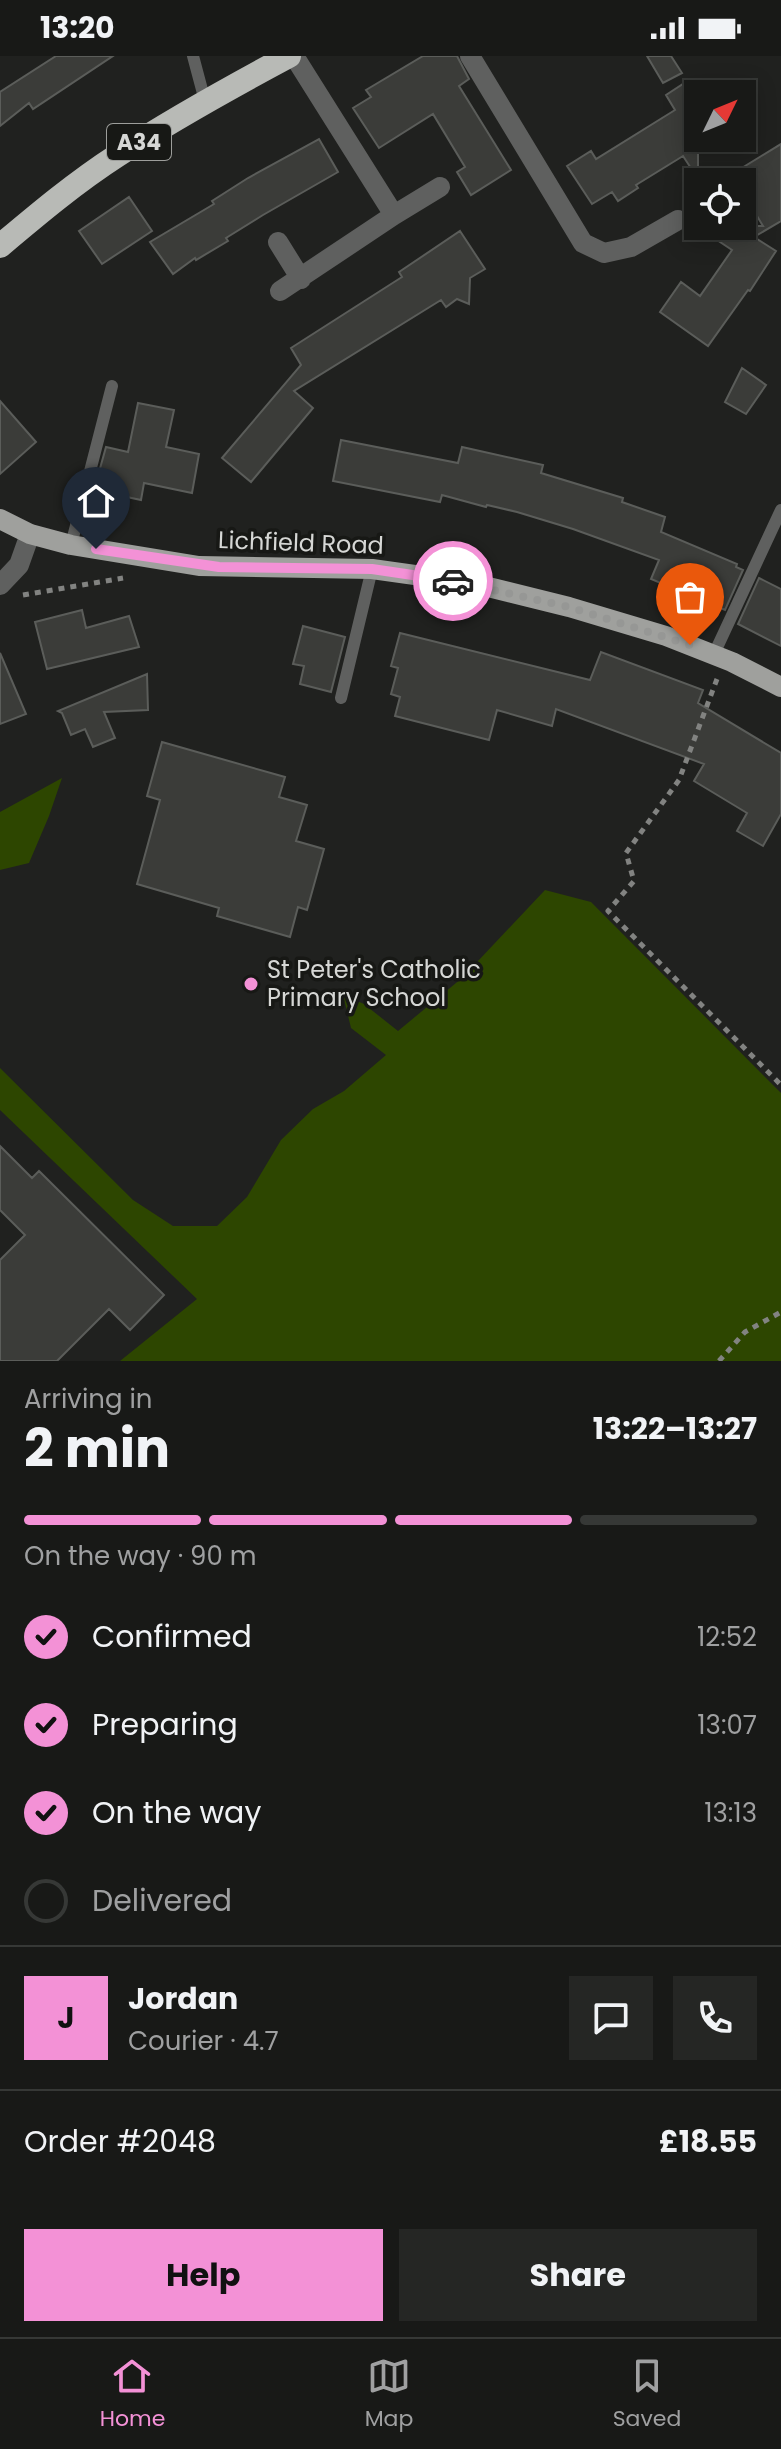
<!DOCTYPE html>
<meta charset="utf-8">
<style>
body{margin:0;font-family:Poppins,sans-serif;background:#252624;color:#f1f3f6;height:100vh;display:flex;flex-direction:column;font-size:30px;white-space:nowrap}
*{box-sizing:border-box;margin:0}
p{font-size:26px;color:#9fa0a1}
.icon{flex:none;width:44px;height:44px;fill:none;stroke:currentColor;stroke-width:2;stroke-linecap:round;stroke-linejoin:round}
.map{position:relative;height:1305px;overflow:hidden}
.drawer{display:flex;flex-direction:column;background:#181917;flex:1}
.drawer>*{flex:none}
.needle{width:52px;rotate:47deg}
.buttons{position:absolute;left:684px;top:24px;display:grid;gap:16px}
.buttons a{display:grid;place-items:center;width:72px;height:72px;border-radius:0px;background:#181917;box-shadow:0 4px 20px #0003,0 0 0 2px #363836;font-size:40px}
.pin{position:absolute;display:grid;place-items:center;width:68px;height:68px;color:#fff;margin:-82px -34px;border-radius:50% 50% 50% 0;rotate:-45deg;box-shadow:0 0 8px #0007}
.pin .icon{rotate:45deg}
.courier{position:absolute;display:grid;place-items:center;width:80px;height:80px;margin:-40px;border:6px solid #f391d6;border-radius:50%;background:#fff;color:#222;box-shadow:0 2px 10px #0007}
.summary em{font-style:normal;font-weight:700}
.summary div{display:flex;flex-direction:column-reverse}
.summary{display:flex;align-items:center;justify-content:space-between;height:136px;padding:0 24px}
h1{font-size:52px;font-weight:700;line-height:60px}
.bar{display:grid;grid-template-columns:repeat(4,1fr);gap:12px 8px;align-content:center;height:96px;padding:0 24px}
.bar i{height:10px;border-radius:6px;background:#363836}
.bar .active{background:#f391d6}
.bar p{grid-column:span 4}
.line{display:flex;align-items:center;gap:20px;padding:0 24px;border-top:2px solid #363836}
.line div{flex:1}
.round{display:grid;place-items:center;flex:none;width:84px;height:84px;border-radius:0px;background:#252624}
ol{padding:0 24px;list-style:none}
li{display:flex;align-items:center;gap:24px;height:88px}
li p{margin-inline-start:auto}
li .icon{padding:8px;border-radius:50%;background:#f391d6;color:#111;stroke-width:4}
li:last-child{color:#9fa0a1}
li i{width:44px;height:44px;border:4px solid #363836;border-radius:50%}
.button{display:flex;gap:16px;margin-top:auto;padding:16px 24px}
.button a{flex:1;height:92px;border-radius:0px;background:#f391d6;color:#111;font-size:32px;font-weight:700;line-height:92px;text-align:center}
.button a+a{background:#252624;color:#f1f3f6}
.status{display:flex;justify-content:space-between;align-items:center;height:56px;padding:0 40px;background:#181917;direction:ltr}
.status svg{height:22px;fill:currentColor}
.dock{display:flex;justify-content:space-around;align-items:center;height:112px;border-top:2px solid #363836;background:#181917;font-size:22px;color:#9fa0a1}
.dock a{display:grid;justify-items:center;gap:4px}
.dock .active{color:#f391d6}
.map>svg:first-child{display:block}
.green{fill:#2d4600}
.building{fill:#3b3c39;stroke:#5b5d5a;stroke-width:2}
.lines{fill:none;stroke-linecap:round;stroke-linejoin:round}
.path{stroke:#828381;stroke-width:5;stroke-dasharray:6 6;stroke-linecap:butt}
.lane{stroke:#5f605f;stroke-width:12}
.street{stroke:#5f605f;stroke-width:20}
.primary{stroke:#9fa09d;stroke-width:20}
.highway{stroke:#b8bab6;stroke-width:24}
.done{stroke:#969795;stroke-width:8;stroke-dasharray:0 14.4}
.route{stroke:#f391d6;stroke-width:10}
.poi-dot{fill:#f391d6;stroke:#171815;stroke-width:3}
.labels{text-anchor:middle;stroke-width:7;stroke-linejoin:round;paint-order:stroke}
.shield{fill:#171815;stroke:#9d9e9b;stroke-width:2}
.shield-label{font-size:22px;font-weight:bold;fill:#d6d7d5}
.street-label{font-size:24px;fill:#d6d7d5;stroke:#171815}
.poi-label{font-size:24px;fill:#d6d7d5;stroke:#171815;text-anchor:start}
</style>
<div class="status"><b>13:20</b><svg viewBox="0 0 49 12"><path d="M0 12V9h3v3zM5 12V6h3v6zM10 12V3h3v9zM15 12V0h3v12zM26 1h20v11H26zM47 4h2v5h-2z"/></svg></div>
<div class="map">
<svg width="781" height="1305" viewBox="0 0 781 1305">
<rect width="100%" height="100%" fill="#20211f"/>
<path class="green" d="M62 722 49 760 29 807 0 814V756Z
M545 834 591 846 781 1037V1305H120L197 1243 0 1054V1012L133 1144 173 1170H217L247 1141 281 1084 313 1053 344 1035 386 999 351 972 343 939 364 948 398 975 462 922Z"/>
<path class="building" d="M56 0H113L33 53 29 47 0 70V36Z
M423 0H457L469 23 459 30 511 114 471 139 457 116 465 111 433 58 379 92 353 52 371 41 366 34Z
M647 0H671L682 17 663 27Z
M686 26 695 41 698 39V123L683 100 636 129 638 132 618 145 612 136 592 148 567 110 591 95 596 103 675 54 666 39Z
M319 83 338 116 263 159 226 182 228 185 196 204 195 202 173 218 150 186 214 148 212 145 248 122Z
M781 88V165L754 181 776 195 750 235 748 234 708 290 660 256 681 226 700 240 732 194 696 170H763L742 135V126H737L732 118Z
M129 141 152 175 102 208 79 175Z
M460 175 485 213 470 222 469 248 457 243 446 251 441 244 294 335 313 352 251 426 222 402 301 309 291 292 402 221 399 216Z
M742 312 766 329 746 358 725 346Z
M0 345 36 386 0 418Z
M138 347 174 354 166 391 199 398 192 437 144 427 141 444 94 434 106 391 128 396Z
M341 384 458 407 462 391 543 409 541 417 623 442 622 446 665 461 661 476 737 508 736 511 743 514 725 554 651 523 659 504 573 473 517 456 487 449 486 451 442 439 440 446 333 425Z
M759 522 781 533V590L738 568Z
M82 554 86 572 129 560 139 591 47 613 35 566Z
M303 570 345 581 331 636 300 628 304 610 293 608Z
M400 577 590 624 601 596 703 634 698 647 781 697V758L763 790 737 775 747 757 694 725 704 708 556 653 552 670 497 654 489 684 395 660 400 641 391 638 398 612 391 610Z
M0 597 26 658 0 668Z
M147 618 148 654 104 656 115 682 93 691 85 673 71 679 62 657 58 655Z
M162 686 285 721 279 741 307 749 296 785 324 793 307 854 298 851 290 881 217 860 219 852 137 828 160 744 147 740Z
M0 1090 32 1122 39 1115 164 1239 130 1274 109 1253 57 1305H0V1204L25 1179 0 1154Z"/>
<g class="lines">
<path class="path" d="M23 539 123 522
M717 623 679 724 626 797 634 825 608 855 781 1029
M719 1305 745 1276 781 1256"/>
<path class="lane" d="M193 0 205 45
M71 489 112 330
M714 598 781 454
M341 642 372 513"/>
<path class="street" d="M294 0 394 159
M470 0 583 187 604 197 631 191 678 164
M278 186 301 223
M280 235 394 159 440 131
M0 529 19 509 30 478"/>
<path class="primary" d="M0 463 30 478 71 489 199 510 372 513 472 527 569 551 666 580 732 606 781 631"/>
<path class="highway" d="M0 190C38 158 76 126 118 99 173 63 231 31 289 0"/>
</g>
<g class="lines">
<path class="done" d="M453 525 569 551 690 589"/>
<path class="route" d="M96 493 219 511 372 513 453 525"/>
</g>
<circle class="poi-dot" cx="251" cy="928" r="8"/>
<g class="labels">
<rect class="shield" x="107" y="68" width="64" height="36" rx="6"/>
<g class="shield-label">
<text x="139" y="94">A34</text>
</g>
<g class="street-label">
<text transform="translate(301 487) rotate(2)" y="8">Lichfield Road</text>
</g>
<g class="poi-label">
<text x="267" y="922">St Peter's Catholic<tspan x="267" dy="28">Primary School</tspan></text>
</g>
</g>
</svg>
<div class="buttons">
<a><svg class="needle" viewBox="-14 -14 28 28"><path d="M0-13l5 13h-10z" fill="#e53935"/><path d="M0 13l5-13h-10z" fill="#9fa0a1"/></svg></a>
<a><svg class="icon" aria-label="locate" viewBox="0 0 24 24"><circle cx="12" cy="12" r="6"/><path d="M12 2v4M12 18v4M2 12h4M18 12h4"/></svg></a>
</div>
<div class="pin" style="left:690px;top:589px;background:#ea580c"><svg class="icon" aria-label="bag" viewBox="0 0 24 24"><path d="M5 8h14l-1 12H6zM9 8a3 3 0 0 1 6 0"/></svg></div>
<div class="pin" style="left:96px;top:493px;background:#1f2937"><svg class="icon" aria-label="home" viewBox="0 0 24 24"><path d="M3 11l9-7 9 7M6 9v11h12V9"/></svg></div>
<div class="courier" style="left:453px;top:525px"><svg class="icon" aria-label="car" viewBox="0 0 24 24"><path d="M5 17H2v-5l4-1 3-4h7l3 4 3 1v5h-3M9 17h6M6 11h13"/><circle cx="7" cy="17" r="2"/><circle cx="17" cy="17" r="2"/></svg></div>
</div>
<section class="drawer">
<div class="summary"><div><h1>2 min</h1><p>Arriving in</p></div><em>13:22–13:27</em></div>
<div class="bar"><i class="active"></i><i class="active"></i><i class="active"></i><i></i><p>On the way · 90 m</p></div>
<ol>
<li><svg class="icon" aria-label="check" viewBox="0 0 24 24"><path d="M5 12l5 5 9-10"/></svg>Confirmed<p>12:52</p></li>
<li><svg class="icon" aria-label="check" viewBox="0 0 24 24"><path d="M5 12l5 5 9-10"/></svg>Preparing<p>13:07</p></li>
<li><svg class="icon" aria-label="check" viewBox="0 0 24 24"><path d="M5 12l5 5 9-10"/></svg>On the way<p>13:13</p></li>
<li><i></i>Delivered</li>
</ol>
<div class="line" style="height:144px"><b class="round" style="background:#f391d6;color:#111">J</b><div><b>Jordan</b><p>Courier · 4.7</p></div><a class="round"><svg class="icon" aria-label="chat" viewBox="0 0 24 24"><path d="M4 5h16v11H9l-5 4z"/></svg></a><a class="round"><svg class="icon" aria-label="phone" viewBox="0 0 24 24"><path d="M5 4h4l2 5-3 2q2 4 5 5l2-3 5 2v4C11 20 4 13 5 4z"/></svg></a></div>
<div class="line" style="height:104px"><div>Order #2048</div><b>£18.55</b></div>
<div class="button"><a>Help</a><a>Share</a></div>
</section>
<nav class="dock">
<a class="active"><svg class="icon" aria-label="home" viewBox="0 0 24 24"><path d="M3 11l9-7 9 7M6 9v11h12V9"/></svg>Home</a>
<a><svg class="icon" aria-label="map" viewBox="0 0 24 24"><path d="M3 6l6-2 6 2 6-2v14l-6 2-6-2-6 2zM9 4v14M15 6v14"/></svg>Map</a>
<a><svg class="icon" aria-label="saved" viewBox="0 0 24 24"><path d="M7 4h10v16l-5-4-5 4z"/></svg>Saved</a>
</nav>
